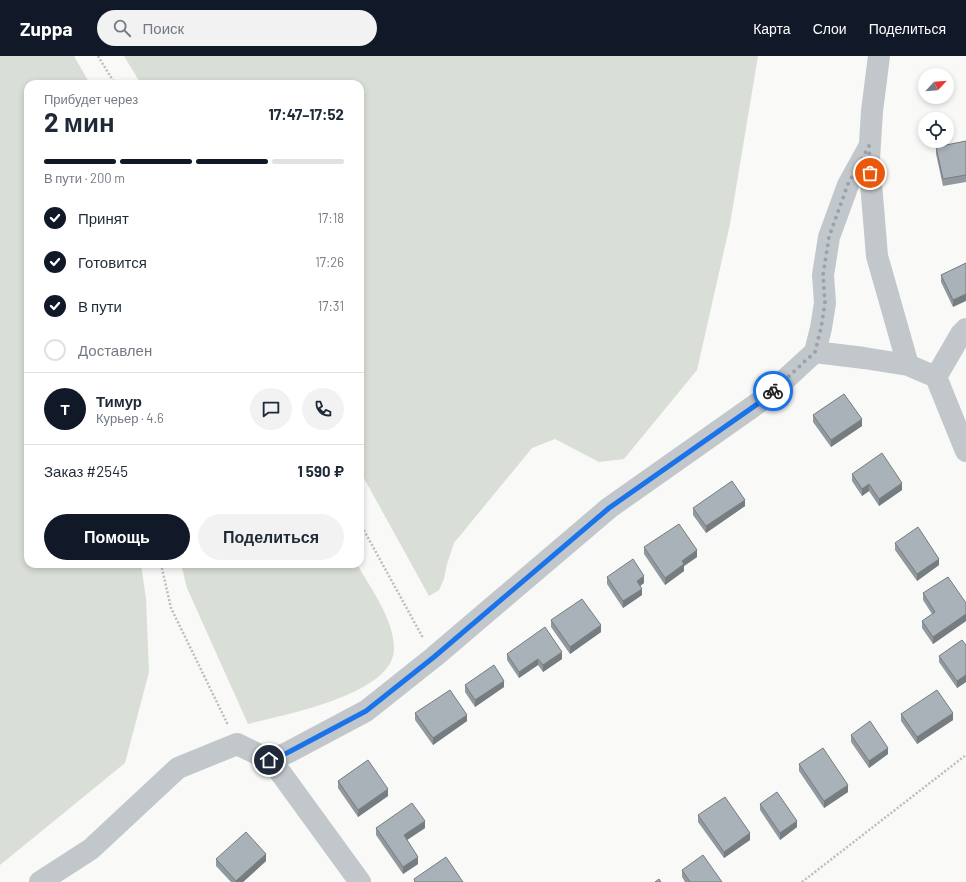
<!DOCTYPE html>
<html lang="ru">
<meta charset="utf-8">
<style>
body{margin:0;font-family:Barlow,sans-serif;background:#f2f2f3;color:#1f2937;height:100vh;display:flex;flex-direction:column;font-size:15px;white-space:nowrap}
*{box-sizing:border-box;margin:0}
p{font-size:13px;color:#747a83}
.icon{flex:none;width:22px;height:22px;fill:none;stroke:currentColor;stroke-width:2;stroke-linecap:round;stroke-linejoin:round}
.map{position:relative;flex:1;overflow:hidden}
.drawer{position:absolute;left:24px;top:24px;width:340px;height:488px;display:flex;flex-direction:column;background:#fff;border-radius:12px;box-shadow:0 2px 6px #0003}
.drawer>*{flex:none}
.needle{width:26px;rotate:64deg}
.fabs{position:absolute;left:918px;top:12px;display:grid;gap:8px}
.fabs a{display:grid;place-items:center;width:36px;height:36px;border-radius:50%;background:#fff;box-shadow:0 2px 6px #0003;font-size:20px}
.pin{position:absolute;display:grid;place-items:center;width:34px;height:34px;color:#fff;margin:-17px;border:2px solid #fff;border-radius:50%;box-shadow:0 1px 4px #0007}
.courier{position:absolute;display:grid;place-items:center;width:40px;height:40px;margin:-20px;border:3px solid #1a73e8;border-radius:50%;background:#fff;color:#222;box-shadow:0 1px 5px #0007}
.overview em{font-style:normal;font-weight:700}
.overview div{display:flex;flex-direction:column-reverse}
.overview{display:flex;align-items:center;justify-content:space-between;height:68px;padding:0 20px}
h1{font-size:26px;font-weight:700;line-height:30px}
.bar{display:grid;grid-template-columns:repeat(4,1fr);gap:6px 4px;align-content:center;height:48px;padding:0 20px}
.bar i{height:5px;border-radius:3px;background:#e0e1e3}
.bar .on{background:#111827}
.bar p{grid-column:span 4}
.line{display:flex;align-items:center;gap:10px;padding:0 20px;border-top:1px solid #e0e1e3}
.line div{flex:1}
.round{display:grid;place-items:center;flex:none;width:42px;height:42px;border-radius:21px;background:#f2f2f3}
ol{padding:0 20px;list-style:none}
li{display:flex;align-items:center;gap:12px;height:44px}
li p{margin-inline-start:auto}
li .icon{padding:4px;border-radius:50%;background:#111827;color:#fff;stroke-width:4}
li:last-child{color:#747a83}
li i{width:22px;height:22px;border:2px solid #e0e1e3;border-radius:50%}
.button{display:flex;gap:8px;margin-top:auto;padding:8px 20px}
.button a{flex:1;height:46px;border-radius:24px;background:#111827;color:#fff;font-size:16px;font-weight:700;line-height:46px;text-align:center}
.button a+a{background:#f2f2f3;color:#1f2937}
header{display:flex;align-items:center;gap:24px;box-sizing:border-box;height:56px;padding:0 20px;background:#111827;color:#fff}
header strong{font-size:19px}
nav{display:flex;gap:22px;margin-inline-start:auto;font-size:14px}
.search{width:280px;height:36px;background:#f2f2f3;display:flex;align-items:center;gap:10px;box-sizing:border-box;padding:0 14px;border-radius:22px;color:#747a83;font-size:15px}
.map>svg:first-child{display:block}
.green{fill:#d9ded6}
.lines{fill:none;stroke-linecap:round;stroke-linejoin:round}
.path{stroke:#babec1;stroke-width:2.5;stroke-dasharray:2 2;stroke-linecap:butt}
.minor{stroke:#c2c7cb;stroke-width:22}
.wall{fill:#91999e}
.shaded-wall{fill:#767d81}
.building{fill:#a9b2b8;stroke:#767d81}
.done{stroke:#98a3ab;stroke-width:4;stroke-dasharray:0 7.2}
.route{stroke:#1a73e8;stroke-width:5}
</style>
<header>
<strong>Zuppa</strong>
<div class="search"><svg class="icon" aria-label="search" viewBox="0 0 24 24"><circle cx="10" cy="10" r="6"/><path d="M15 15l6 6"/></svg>Поиск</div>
<nav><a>Карта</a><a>Слои</a><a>Поделиться</a></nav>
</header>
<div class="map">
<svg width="966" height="826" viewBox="0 0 966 826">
<rect width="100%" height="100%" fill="#f9f9f7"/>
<path class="green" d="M0 0H74L90 28H28V508H141L146 543 149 616 125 707 0 809Z
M124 0H758L730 168 697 314 624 403 599 406 555 383 532 392 454 487 447 508 444 523 439 534 429 540 360 415V28H141Z
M181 508H357C371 533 393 562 394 591 397 638 283 659 248 668L187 532Z"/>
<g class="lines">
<path class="path" d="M98 0 115 28
M360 467 423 582
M161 508 171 552 228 669
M802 826 966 699"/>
<path class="minor" d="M879 0 872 55 869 103 877 200 908 309 936 321
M815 296 821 272 825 247 823 219 829 181 848 129 869 91
M936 321 966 395
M936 321 961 278 966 273
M269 704 287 697 366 655 434 601 609 452 765 342 815 296 864 302 908 309
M40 826 91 793 178 712 237 688 272 705 360 826"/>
</g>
<path class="wall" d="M966 85V126L943 130 936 98V91Z
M966 207 953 251 941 226V219Z
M813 359 862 370 831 391 813 366Z
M852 418 902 434 879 450 869 435 862 440 852 425Z
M745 450 706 477 693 459V452Z
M895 487 939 509 917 525 895 494Z
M644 491 697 501 684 510V515L665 529 644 498Z
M607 521 644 527 640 530 642 539 623 552 607 528Z
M923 537 966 547V565L933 588 922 572V565L932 558 923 544Z
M551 564 601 576 570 598 551 571Z
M966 589V626L957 632 939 606V600Z
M507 598 562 603 543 616 538 609 519 622 507 604Z
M465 629 504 631 475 651 465 636Z
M415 657 467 665 433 689 415 664Z
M901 658 953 664 917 688 901 665Z
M851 679 888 698 869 712 851 686Z
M799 708 848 736 824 752 799 715Z
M338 725 388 740 358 761 338 732Z
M760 748 797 771 780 784 760 754Z
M698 759 750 784 724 802 698 766Z
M376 772H425L407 784 418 808 403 818 376 779Z
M216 803 266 805 243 826H231L216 810Z
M682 814 722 826H685L682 821Z"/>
<path class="shaded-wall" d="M966 238V245L953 251V244Z
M862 363V370L831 391V384Z
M902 427V434L879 450V443Z
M869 428V435L862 440V433Z
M745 444V450L706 477V470Z
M697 494V501L684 510V515L665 529V522L682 505Z
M939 503V509L917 525V518Z
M644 520V527L637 532V525Z
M642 533V539L623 552V545Z
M966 558V565L933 588V581Z
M601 569V576L570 598V591Z
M562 596V603L543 616V609Z
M538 603V609L519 622V616Z
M966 619V626L957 632V625Z
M504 625V631L475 651V644Z
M953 657V664L917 688V681Z
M467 659V665L433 689V682Z
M888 692V698L869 712V705Z
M848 729V736L824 752V745Z
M388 733V740L358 761V754Z
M425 765V772L404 786V779Z
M797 765V771L780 784V777Z
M750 777V784L724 802V796Z
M266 798V805L243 826H236V825Z
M418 801V808L403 818V811Z"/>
<path class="building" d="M966 85V119L943 123 936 91Z
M966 207V238L953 244 941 219Z
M844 338 862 363 831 384 813 359Z
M882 397 902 427 879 443 869 428 862 433 852 418Z
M732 425 745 444 706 470 693 452Z
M679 468 697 494 682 505 684 508 665 522 644 491Z
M918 471 939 503 917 518 895 487Z
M633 503 644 520 637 525 642 533 623 545 607 521Z
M948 521 966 547V558L933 581 922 565 935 556 923 537Z
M582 543 601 569 570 591 551 564Z
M545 571 562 596 543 609 538 603 519 616 507 598Z
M962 584 966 589V619L957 625 939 600Z
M494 609 504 625 475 644 465 629Z
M450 634 467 659 433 682 415 657Z
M937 634 953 657 917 681 901 658Z
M870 665 888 692 869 705 851 679Z
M823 692 848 729 824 745 799 708Z
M368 704 388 733 358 754 338 725Z
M777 736 797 765 780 777 760 748Z
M725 741 750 777 724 796 698 759Z
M412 747 425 765 404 779 418 801 403 811 376 772Z
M246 776 266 798 236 825 216 803Z
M703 799 722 826H690L682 814Z
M446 801 463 826H415L414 823Z
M659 823 661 826H655Z"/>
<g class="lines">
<path class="done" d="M773 335 815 296 821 272 825 247 823 219 829 181 848 128 869 90 870 117"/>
<path class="route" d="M269 704 287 697 366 655 434 601 609 452 766 342 773 335"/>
</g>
</svg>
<div class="fabs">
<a><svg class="needle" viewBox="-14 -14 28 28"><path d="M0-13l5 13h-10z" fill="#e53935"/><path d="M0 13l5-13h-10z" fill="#747a83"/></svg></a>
<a><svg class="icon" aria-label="locate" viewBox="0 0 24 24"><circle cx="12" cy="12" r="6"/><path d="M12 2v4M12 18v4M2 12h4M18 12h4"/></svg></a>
</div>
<div class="pin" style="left:870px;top:117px;background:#ea580c"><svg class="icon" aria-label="bag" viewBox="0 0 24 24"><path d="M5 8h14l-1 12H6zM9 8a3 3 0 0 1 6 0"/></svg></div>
<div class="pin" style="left:269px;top:704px;background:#1f2937"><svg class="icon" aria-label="home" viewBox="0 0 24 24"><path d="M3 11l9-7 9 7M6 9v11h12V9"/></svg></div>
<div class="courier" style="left:773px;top:335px"><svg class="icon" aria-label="bike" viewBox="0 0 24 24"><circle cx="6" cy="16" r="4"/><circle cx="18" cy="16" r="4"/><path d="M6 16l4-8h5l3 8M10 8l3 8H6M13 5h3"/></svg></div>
<section class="drawer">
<div class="overview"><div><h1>2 мин</h1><p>Прибудет через</p></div><em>17:47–17:52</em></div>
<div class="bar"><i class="on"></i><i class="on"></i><i class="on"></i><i></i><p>В пути · 200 m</p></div>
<ol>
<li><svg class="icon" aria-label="check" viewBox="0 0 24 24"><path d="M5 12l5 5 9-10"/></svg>Принят<p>17:18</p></li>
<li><svg class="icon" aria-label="check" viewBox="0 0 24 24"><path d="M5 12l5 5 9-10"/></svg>Готовится<p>17:26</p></li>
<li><svg class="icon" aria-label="check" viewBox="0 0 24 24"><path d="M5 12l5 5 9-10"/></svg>В пути<p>17:31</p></li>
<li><i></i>Доставлен</li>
</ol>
<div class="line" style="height:72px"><b class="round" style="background:#111827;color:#fff">Т</b><div><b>Тимур</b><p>Курьер · 4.6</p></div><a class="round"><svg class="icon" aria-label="chat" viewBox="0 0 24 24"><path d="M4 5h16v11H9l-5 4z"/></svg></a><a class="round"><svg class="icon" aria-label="phone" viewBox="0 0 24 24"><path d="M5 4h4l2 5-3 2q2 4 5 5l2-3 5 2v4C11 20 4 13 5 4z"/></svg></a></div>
<div class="line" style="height:52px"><div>Заказ #2545</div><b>1 590 ₽</b></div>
<div class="button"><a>Помощь</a><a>Поделиться</a></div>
</section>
</div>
